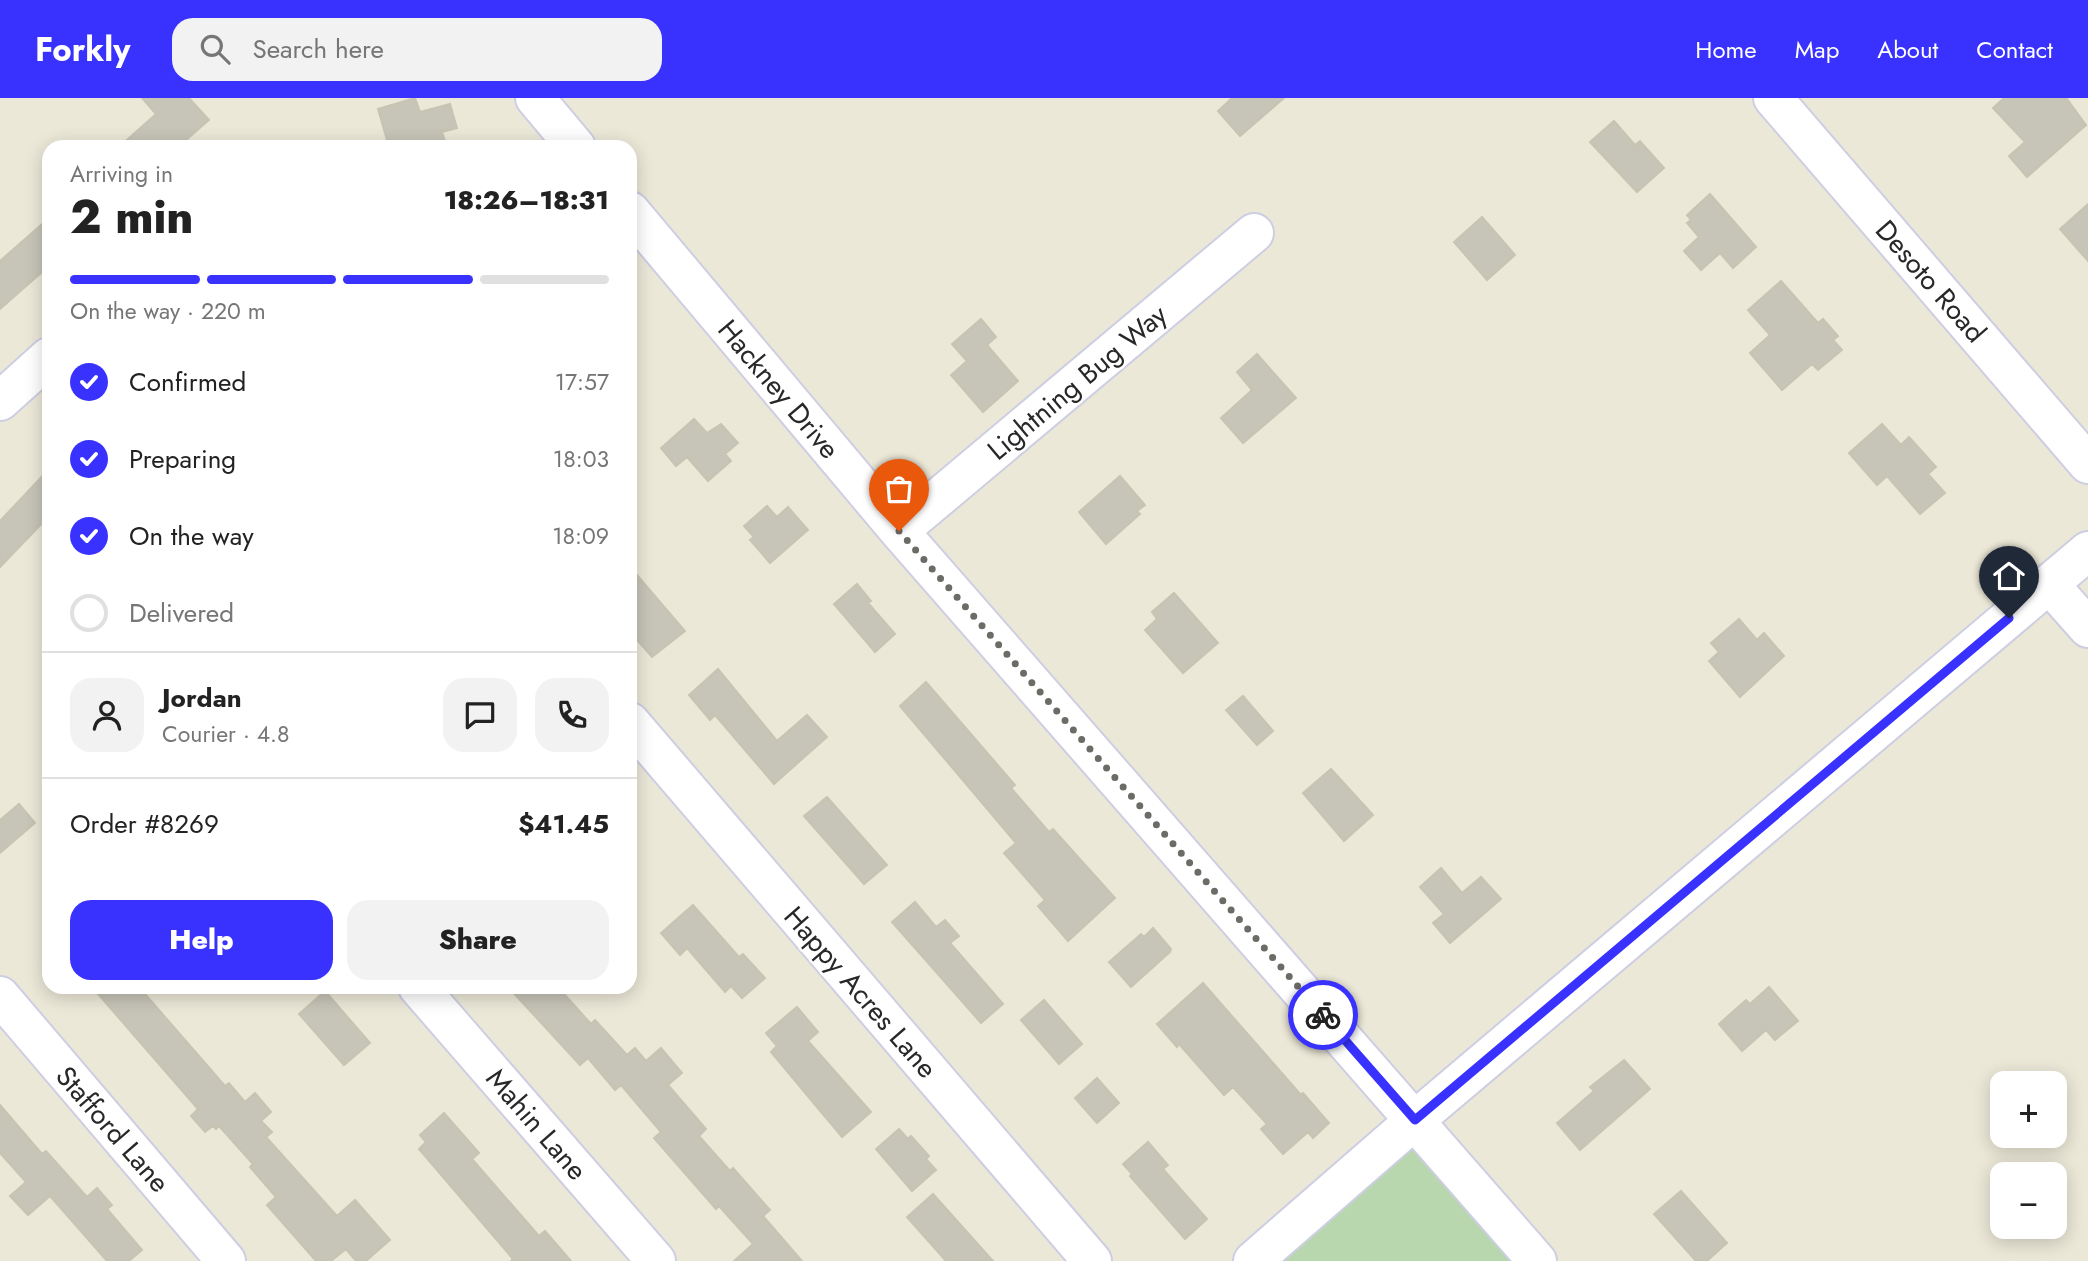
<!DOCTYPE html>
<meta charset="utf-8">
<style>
body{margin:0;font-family:Jost,sans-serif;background:#f2f2f2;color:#222;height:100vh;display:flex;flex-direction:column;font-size:26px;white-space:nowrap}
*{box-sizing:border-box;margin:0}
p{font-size:23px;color:#767676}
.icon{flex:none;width:38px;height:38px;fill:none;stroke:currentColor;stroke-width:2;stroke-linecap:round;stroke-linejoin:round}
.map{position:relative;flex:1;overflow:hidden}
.sheet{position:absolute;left:42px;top:42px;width:595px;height:854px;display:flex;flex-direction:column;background:#fff;border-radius:21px;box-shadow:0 4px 18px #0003}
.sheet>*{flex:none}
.fabs{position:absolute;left:1990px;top:973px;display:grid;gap:14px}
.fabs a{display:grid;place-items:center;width:77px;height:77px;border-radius:14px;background:#fff;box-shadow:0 4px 18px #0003;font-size:35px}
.pin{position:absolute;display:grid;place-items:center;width:60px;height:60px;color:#fff;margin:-72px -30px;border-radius:50% 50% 50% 0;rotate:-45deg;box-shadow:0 0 7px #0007}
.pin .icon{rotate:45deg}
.courier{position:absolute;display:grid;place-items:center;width:70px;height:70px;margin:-35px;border:5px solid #3932ff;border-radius:50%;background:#fff;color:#222;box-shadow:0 2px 9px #0007}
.overview em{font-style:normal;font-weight:800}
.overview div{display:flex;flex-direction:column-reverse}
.overview{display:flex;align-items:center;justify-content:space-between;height:119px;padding:0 28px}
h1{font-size:46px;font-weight:800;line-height:52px}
.bar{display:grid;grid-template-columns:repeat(4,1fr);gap:10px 7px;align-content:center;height:84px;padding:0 28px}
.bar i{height:9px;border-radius:5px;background:#e0e0e0}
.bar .active{background:#3932ff}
.bar p{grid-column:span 4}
.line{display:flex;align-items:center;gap:18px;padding:0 28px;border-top:2px solid #e0e0e0}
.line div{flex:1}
.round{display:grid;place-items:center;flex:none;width:74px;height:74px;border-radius:21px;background:#f2f2f2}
ol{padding:0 28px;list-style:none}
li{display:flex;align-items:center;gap:21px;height:77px}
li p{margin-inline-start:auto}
li .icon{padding:7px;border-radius:50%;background:#3932ff;color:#fff;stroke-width:4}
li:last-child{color:#767676}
li i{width:38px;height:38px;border:4px solid #e0e0e0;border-radius:50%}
.cta{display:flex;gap:14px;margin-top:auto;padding:14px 28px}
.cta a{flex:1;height:80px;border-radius:21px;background:#3932ff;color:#fff;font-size:28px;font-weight:800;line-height:80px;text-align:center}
.cta a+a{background:#f2f2f2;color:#222}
header{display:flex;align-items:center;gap:42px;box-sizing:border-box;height:98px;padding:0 35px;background:#3932ff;color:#fff}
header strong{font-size:33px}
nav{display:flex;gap:38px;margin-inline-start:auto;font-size:24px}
.search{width:490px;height:63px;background:#f2f2f2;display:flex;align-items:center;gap:18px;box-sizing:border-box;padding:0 24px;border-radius:21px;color:#767676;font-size:26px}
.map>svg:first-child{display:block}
.cemetery{fill:#b9d7ae}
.building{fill:#c7c4b8;stroke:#c7c4b2;stroke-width:2}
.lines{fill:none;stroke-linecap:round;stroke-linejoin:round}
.minor-casing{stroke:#cecee3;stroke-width:42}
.minor{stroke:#fff;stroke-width:38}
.done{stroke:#6d6b66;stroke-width:7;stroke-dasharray:0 12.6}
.route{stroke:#3932ff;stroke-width:9}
.labels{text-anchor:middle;stroke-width:5;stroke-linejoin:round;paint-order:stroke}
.street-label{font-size:28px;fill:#282828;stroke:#fff}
</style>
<header>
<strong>Forkly</strong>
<div class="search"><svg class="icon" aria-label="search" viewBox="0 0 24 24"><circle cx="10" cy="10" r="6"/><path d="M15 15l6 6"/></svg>Search here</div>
<nav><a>Home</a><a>Map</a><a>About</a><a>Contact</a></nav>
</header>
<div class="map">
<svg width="2088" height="1163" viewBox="0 0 2088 1163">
<rect width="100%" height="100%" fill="#ece8d8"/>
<path class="cemetery" d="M1411 1048 1514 1163H1278Z"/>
<path class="building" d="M142 0H189L209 22 178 49H119L156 16Z
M415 0 420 14 450 6 457 30 442 34 447 49H389L378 11Z
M1232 0H1284L1240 38 1218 13Z
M2004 0 2067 1 2086 27 2027 79 2009 58 2025 44 1993 10Z
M1614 23 1635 47 1640 43 1664 70 1637 94 1590 44Z
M1710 96 1756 149 1733 170 1720 155 1701 172 1684 153 1699 139 1687 125 1691 122 1687 117Z
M2088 106V163L2060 131Z
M1482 119 1515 157 1487 182 1454 144Z
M49 120V168L0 211V163Z
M1781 183 1818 225 1823 221 1838 238 1833 242 1842 252 1818 272 1812 266 1782 292 1750 255 1770 237 1748 212Z
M981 221 996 239 987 247 1018 283 983 314 951 277 967 263 952 246Z
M1257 256 1296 300 1243 345 1221 320 1252 292 1237 274Z
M694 321 707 335 721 326 738 345 725 356 731 363 708 383 687 359 676 368 661 350Z
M1882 326 1901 347 1909 339 1936 369 1928 376 1945 395 1920 416 1887 378 1877 387 1849 355Z
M49 371V418L0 469V423Z
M1120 378 1145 407 1137 413 1140 416 1106 446 1079 414Z
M767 408 777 419 788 409 808 432 770 465 750 442 754 439 744 428Z
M630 469 685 533 652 559 630 534Z
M857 486 871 503 868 505 895 536 875 554 834 506Z
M1174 495 1218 545 1183 575 1145 532 1157 521 1152 514Z
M1739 521 1757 542 1764 535 1784 558 1740 599 1709 563 1719 554 1711 545Z
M718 571 777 643 807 617 827 639 774 686 715 617 710 622 689 597Z
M926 584 1015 687 1011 690 1049 734 1053 731 1115 800 1068 843 1038 808 1045 802 1004 755 1016 745 900 608Z
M1243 598 1273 633 1257 647 1226 612Z
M1331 671 1373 717 1344 743 1303 695Z
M827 699 887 767 864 786 804 718Z
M19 706 35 725 0 755V722Z
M1441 770 1462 795 1481 779 1501 801 1450 845 1433 825 1444 816 1420 789Z
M915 804 936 829 945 822 959 838 950 845 1003 906 981 925 892 824Z
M693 807 739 859 743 856 765 880 742 900 731 888 725 894 687 850 680 857 661 835Z
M1153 830 1171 851 1170 854 1131 889 1109 864 1141 836 1144 839Z
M1203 885 1301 997 1303 995 1329 1025 1313 1040 1308 1034 1283 1056 1261 1031 1267 1026 1233 989 1224 997 1179 946 1177 949 1157 926Z
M92 889H139L225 988 229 985 245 1004 255 995 271 1014 261 1023 272 1034 266 1039 337 1118 355 1102 390 1142 366 1163H356L346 1151 331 1163H316L267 1107 276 1099 250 1069 253 1066 219 1028 216 1031 213 1028 205 1034 191 1018 198 1011Z
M508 889H558L591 926 595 922 627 957 635 950 646 963 661 950 682 975 668 987 706 1031 699 1038 730 1073 733 1070 770 1112 763 1118 802 1163H734L753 1146 719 1108 716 1111 654 1040 661 1034 621 987 615 992 588 960 580 967Z
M1769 889 1798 923 1775 942 1766 932 1742 953 1719 926 1746 902 1750 906Z
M325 893 370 945 344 967 299 916Z
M1044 902 1082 946 1059 966 1021 922Z
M797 909 818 934 808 943 871 1014 842 1039 771 954 777 948 766 935Z
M1624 962 1650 991 1580 1052 1557 1025 1594 993 1590 989Z
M1097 980 1119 1005 1097 1025 1075 1000Z
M0 1007 42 1056 46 1053 87 1099 97 1090 112 1107 107 1111 142 1152 129 1163H107L50 1098 28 1117 10 1098 26 1084 0 1055Z
M444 1015 479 1055 472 1061 539 1138 545 1133 571 1163H511L513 1161 419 1051 426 1044 420 1037Z
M899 1031 908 1041 911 1038 929 1058 926 1061 936 1072 912 1093 876 1051Z
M1148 1044 1168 1067 1163 1071 1207 1121 1185 1141 1130 1078 1132 1076 1123 1066Z
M1681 1093 1727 1145 1707 1163H1696L1654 1116Z
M933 1096 993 1163H946L907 1119Z"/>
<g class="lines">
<defs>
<path id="minor" d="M535 0 576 49
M1773 0 2088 366
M630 113 899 433 1537 1163
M0 303 49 259
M899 433 1254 135
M2049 486 2088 530
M630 624 1092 1163
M418 889 656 1163
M0 898 226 1163
M1253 1163 1415 1022 2088 453"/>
</defs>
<use href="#minor" class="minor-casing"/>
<use href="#minor" class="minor"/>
</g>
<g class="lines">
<path class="done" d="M899 433 1323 917"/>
<path class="route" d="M1323 917 1415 1022 2009 520"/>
</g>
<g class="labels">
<g class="street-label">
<text transform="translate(1931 183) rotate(49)" y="10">Desoto Road</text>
<text transform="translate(1077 284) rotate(-40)" y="10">Lightning Bug Way</text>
<text transform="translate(779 291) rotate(50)" y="10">Hackney Drive</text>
<text transform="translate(861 894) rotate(49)" y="10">Happy Acres Lane</text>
<text transform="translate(537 1026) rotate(49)" y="10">Mahin Lane</text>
<text transform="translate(113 1031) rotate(49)" y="10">Stafford Lane</text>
</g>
</g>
</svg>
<div class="fabs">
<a>+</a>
<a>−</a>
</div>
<div class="pin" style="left:899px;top:433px;background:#ea580c"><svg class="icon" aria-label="bag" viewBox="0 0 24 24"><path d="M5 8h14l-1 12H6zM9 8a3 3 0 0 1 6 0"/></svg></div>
<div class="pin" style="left:2009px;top:520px;background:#1f2937"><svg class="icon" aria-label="home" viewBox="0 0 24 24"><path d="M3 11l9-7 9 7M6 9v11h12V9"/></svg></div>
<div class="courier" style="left:1323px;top:917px"><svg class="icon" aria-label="bike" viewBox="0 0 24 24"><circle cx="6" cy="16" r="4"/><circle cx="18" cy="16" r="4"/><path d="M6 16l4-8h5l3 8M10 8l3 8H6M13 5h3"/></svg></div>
<section class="sheet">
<div class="overview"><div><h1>2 min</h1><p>Arriving in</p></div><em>18:26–18:31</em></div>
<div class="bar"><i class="active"></i><i class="active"></i><i class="active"></i><i></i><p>On the way · 220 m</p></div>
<ol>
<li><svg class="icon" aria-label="check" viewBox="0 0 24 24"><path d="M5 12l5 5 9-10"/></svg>Confirmed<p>17:57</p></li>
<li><svg class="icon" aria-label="check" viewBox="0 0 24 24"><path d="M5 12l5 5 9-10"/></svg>Preparing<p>18:03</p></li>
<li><svg class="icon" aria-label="check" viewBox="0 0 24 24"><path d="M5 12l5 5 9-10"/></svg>On the way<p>18:09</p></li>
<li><i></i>Delivered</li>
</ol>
<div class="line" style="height:126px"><a class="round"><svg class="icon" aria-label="person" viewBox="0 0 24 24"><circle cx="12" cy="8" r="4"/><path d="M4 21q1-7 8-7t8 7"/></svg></a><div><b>Jordan</b><p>Courier · 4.8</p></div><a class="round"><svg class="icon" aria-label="chat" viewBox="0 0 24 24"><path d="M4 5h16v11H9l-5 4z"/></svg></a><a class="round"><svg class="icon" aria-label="phone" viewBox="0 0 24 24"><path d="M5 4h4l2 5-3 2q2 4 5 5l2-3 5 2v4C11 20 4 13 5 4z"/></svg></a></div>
<div class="line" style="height:91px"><div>Order #8269</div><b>$41.45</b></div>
<div class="cta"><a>Help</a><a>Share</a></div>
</section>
</div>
